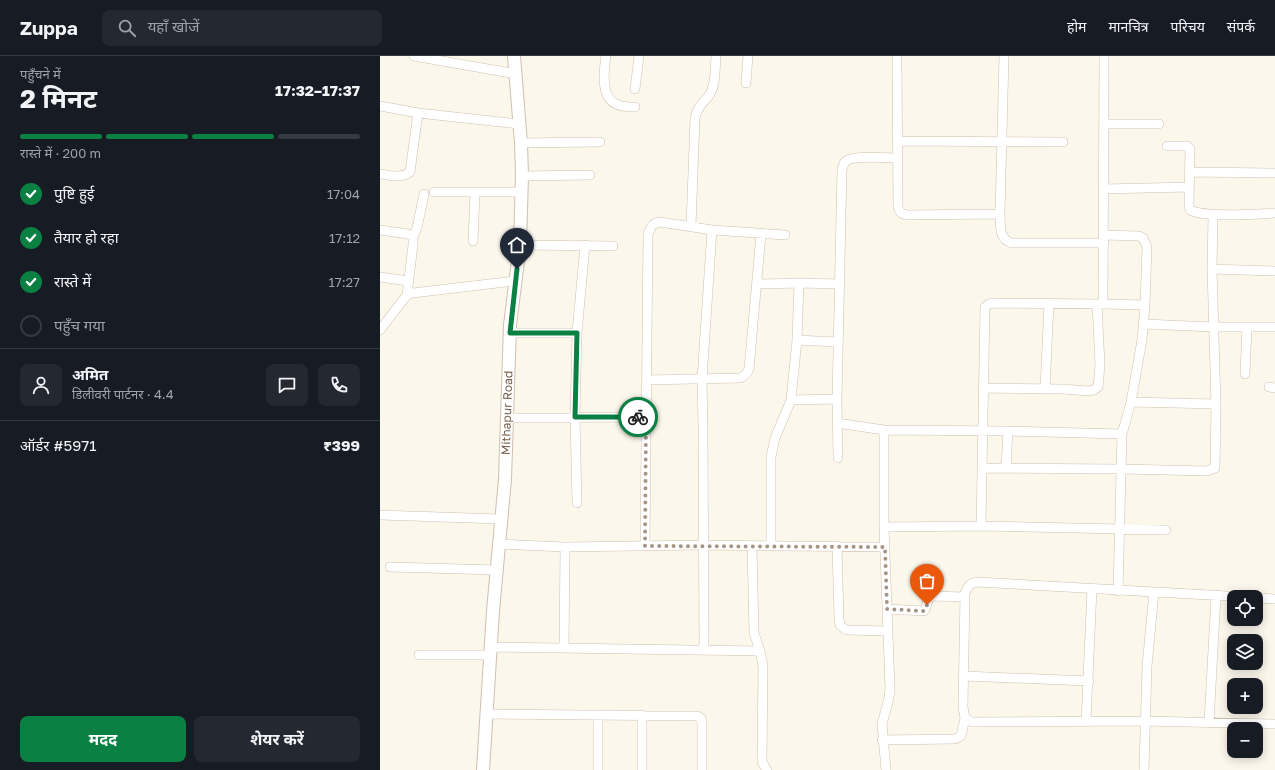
<!DOCTYPE html>
<html lang="hi">
<meta charset="utf-8">
<style>
body{margin:0;font-family:"Golos Text","Noto Sans Devanagari",sans-serif;background:#242831;color:#f1f3f6;height:100vh;display:flex;flex-direction:column;font-size:15px;white-space:nowrap}
*{box-sizing:border-box;margin:0}
p{font-size:13px;color:#9ea1a6}
.icon{flex:none;width:22px;height:22px;fill:none;stroke:currentColor;stroke-width:2;stroke-linecap:round;stroke-linejoin:round}
.map{position:relative;flex:1;overflow:hidden}
.drawer{display:flex;flex-direction:column;background:#171b24;width:380px}
.drawer>*{flex:none}
.controls{position:absolute;left:847px;top:534px;display:grid;gap:8px}
.controls a{display:grid;place-items:center;width:36px;height:36px;border-radius:8px;background:#171b24;box-shadow:0 2px 10px #0003;font-size:20px}
.pin{position:absolute;display:grid;place-items:center;width:34px;height:34px;color:#fff;margin:-41px -17px;border-radius:50% 50% 50% 0;rotate:-45deg;box-shadow:0 0 4px #0007}
.pin .icon{rotate:45deg}
.courier{position:absolute;display:grid;place-items:center;width:40px;height:40px;margin:-20px;border:3px solid #0b8043;border-radius:50%;background:#fff;color:#222;box-shadow:0 1px 5px #0007}
.head em{font-style:normal;font-weight:700}
.head div{display:flex;flex-direction:column-reverse}
.head{display:flex;align-items:center;justify-content:space-between;height:68px;padding:0 20px}
h1{font-size:26px;font-weight:700;line-height:30px}
.bar{display:grid;grid-template-columns:repeat(4,1fr);gap:6px 4px;align-content:center;height:48px;padding:0 20px}
.bar i{height:5px;border-radius:3px;background:#363941}
.bar .active{background:#0b8043}
.bar p{grid-column:span 4}
.line{display:flex;align-items:center;gap:10px;padding:0 20px;border-top:1px solid #363941}
.line div{flex:1}
.round{display:grid;place-items:center;flex:none;width:42px;height:42px;border-radius:8px;background:#242831}
ol{padding:0 20px;list-style:none}
li{display:flex;align-items:center;gap:12px;height:44px}
li p{margin-inline-start:auto}
li .icon{padding:4px;border-radius:50%;background:#0b8043;color:#fff;stroke-width:4}
li:last-child{color:#9ea1a6}
li i{width:22px;height:22px;border:2px solid #363941;border-radius:50%}
.button{display:flex;gap:8px;margin-top:auto;padding:8px 20px}
.button a{flex:1;height:46px;border-radius:8px;background:#0b8043;color:#fff;font-size:16px;font-weight:700;line-height:46px;text-align:center}
.button a+a{background:#242831;color:#f1f3f6}
header{display:flex;align-items:center;gap:24px;box-sizing:border-box;height:56px;padding:0 20px;background:#171b24;border-bottom:1px solid #363941}
header strong{font-size:19px}
nav{display:flex;gap:22px;margin-inline-start:auto;font-size:14px}
.search{width:280px;height:36px;background:#242831;display:flex;align-items:center;gap:10px;box-sizing:border-box;padding:0 14px;border-radius:8px;color:#9ea1a6;font-size:15px}
main{display:flex;flex:1;min-height:0}
.map>svg:first-child{display:block}
.lines{fill:none;stroke-linecap:round;stroke-linejoin:round}
.minor-casing{stroke:#cfbfb0;stroke-width:10}
.tertiary-casing{stroke:#cfbfb0;stroke-width:14}
.minor{stroke:#fff;stroke-width:9}
.tertiary{stroke:#fff;stroke-width:12}
.done{stroke:#a69485;stroke-width:4;stroke-dasharray:0 7.2}
.route{stroke:#0b8043;stroke-width:5}
.labels{text-anchor:middle;stroke-width:3;stroke-linejoin:round;paint-order:stroke}
.street-label{font-size:12px;fill:#785f4e;stroke:#fffaf2}
</style>
<header>
<strong>Zuppa</strong>
<div class="search"><svg class="icon" aria-label="search" viewBox="0 0 24 24"><circle cx="10" cy="10" r="6"/><path d="M15 15l6 6"/></svg>यहाँ खोजें</div>
<nav><a>होम</a><a>मानचित्र</a><a>परिचय</a><a>संपर्क</a></nav>
</header>
<main>
<section class="drawer">
<div class="head"><div><h1>2 मिनट</h1><p>पहुँचने में</p></div><em>17:32–17:37</em></div>
<div class="bar"><i class="active"></i><i class="active"></i><i class="active"></i><i></i><p>रास्ते में · 200 m</p></div>
<ol>
<li><svg class="icon" aria-label="check" viewBox="0 0 24 24"><path d="M5 12l5 5 9-10"/></svg>पुष्टि हुई<p>17:04</p></li>
<li><svg class="icon" aria-label="check" viewBox="0 0 24 24"><path d="M5 12l5 5 9-10"/></svg>तैयार हो रहा<p>17:12</p></li>
<li><svg class="icon" aria-label="check" viewBox="0 0 24 24"><path d="M5 12l5 5 9-10"/></svg>रास्ते में<p>17:27</p></li>
<li><i></i>पहुँच गया</li>
</ol>
<div class="line" style="height:72px"><a class="round"><svg class="icon" aria-label="person" viewBox="0 0 24 24"><circle cx="12" cy="8" r="4"/><path d="M4 21q1-7 8-7t8 7"/></svg></a><div><b>अमित</b><p>डिलीवरी पार्टनर · 4.4</p></div><a class="round"><svg class="icon" aria-label="chat" viewBox="0 0 24 24"><path d="M4 5h16v11H9l-5 4z"/></svg></a><a class="round"><svg class="icon" aria-label="phone" viewBox="0 0 24 24"><path d="M5 4h4l2 5-3 2q2 4 5 5l2-3 5 2v4C11 20 4 13 5 4z"/></svg></a></div>
<div class="line" style="height:52px"><div>ऑर्डर #5971</div><b>₹399</b></div>
<div class="button"><a>मदद</a><a>शेयर करें</a></div>
</section>
<div class="map">
<svg width="895" height="714" viewBox="0 0 895 714">
<rect width="100%" height="100%" fill="#fcf7eb"/>
<g class="lines">
<defs>
<path id="minor" d="M34 0 136 18
M226 0C224 13 220 41 236 48 241 51 248 51 255 51
M517 0 518 152 521 157 526 159 620 158
M624 0 620 158C621 170 618 183 632 187H724
M366 27 368 0
M255 33 259 0
M0 50 38 57 139 68
M724 68H779
M518 85 683 86
M141 87 220 86
M787 90H807L810 93 809 148 810 154C825 162 876 158 895 157
M810 116 895 117
M0 118C10 119 21 123 30 116L38 57
M142 120 210 119
M724 133 809 131
M54 136H142
M833 158 832 213 895 215
M311 170 315 62C318 49 323 48 330 38 336 28 335 11 336 0
M0 174 28 178 33 181V189L27 239
M724 179 759 180 763 182 767 191 765 249 762 284 751 346 742 378 738 535
M33 181 37 172 44 138
M93 185 95 136
M140 189 233 190
M0 221 28 225
M377 228 419 227
M723 248 724 0
M764 268 834 271H895
M0 274 27 239 33 237 135 225
M130 277H197L205 189
M197 277 195 361 197 447
M417 284 458 286
M865 318 867 271
M267 324 360 322C365 320 367 318 369 313L381 178
M889 331 895 332
M604 332 683 333 708 335 714 334 718 331 720 309 717 248
M665 333 669 248
M411 344 457 343
M751 346 836 348
M128 362 266 361
M457 367 504 374 628 375 742 378
M504 374V471L510 632 509 642 502 668 506 714
M458 402 457 343 462 114C463 111 463 107 466 105 474 99 507 102 518 102
M603 412 742 413 827 415 835 412 836 348 832 213
M626 412 628 375
M0 459 121 463
M601 470 605 251 609 248 614 247 723 248 765 249
M504 471 601 470 786 474
M119 488 185 491 323 489 505 491
M265 490 268 178C271 171 272 167 280 166L332 174 405 179
M372 490 374 577 380 595 383 610 382 706 387 714
M391 490V401L395 382 411 344 417 284 419 227 460 228
M457 490 459 563 460 569 466 574 507 575
M10 511 117 514
M865 541 598 526C590 527 588 530 585 537L583 651 585 662 592 666 765 665 895 668
M876 542 895 543
M507 553 544 555C548 550 546 544 551 540L585 541
M110 591 380 595
M184 592 185 491
M324 594 323 372 322 323 332 174
M39 599H110
M584 620 709 625
M106 658 317 660 321 662 322 668V714
M218 659V714
M262 659V714
M706 665 712 533
M829 666 836 540
M502 684 575 683 581 680 585 662
M764 714 767 610 774 536"/>
<g id="tertiary">
<path id="s1" d="M103 714 113 555 125 423 130 269 140 189 142 120 141 87 134 0"/>
</g>
</defs>
<use href="#minor" class="minor-casing"/>
<use href="#tertiary" class="tertiary-casing"/>
<use href="#minor" class="minor"/>
<use href="#tertiary" class="tertiary"/>
</g>
<g class="lines">
<path class="done" d="M258 361H266L265 490 505 491 507 553 541 555H544L547 549"/>
<path class="route" d="M137 213 130 277H197L195 361H258"/>
</g>
<g class="labels">
<g class="street-label">
<text dy="4" stroke="none"><textPath href="#s1" startOffset="358">Mithapur Road</textPath></text>
</g>
</g>
</svg>
<div class="controls">
<a><svg class="icon" aria-label="locate" viewBox="0 0 24 24"><circle cx="12" cy="12" r="6"/><path d="M12 2v4M12 18v4M2 12h4M18 12h4"/></svg></a>
<a><svg class="icon" aria-label="layers" viewBox="0 0 24 24"><path d="M12 4l9 5-9 5-9-5zM3 14l9 5 9-5"/></svg></a>
<a>+</a>
<a>−</a>
</div>
<div class="pin" style="left:547px;top:549px;background:#ea580c"><svg class="icon" aria-label="bag" viewBox="0 0 24 24"><path d="M5 8h14l-1 12H6zM9 8a3 3 0 0 1 6 0"/></svg></div>
<div class="pin" style="left:137px;top:213px;background:#1f2937"><svg class="icon" aria-label="home" viewBox="0 0 24 24"><path d="M3 11l9-7 9 7M6 9v11h12V9"/></svg></div>
<div class="courier" style="left:258px;top:361px"><svg class="icon" aria-label="bike" viewBox="0 0 24 24"><circle cx="6" cy="16" r="4"/><circle cx="18" cy="16" r="4"/><path d="M6 16l4-8h5l3 8M10 8l3 8H6M13 5h3"/></svg></div>
</div>
</main>
